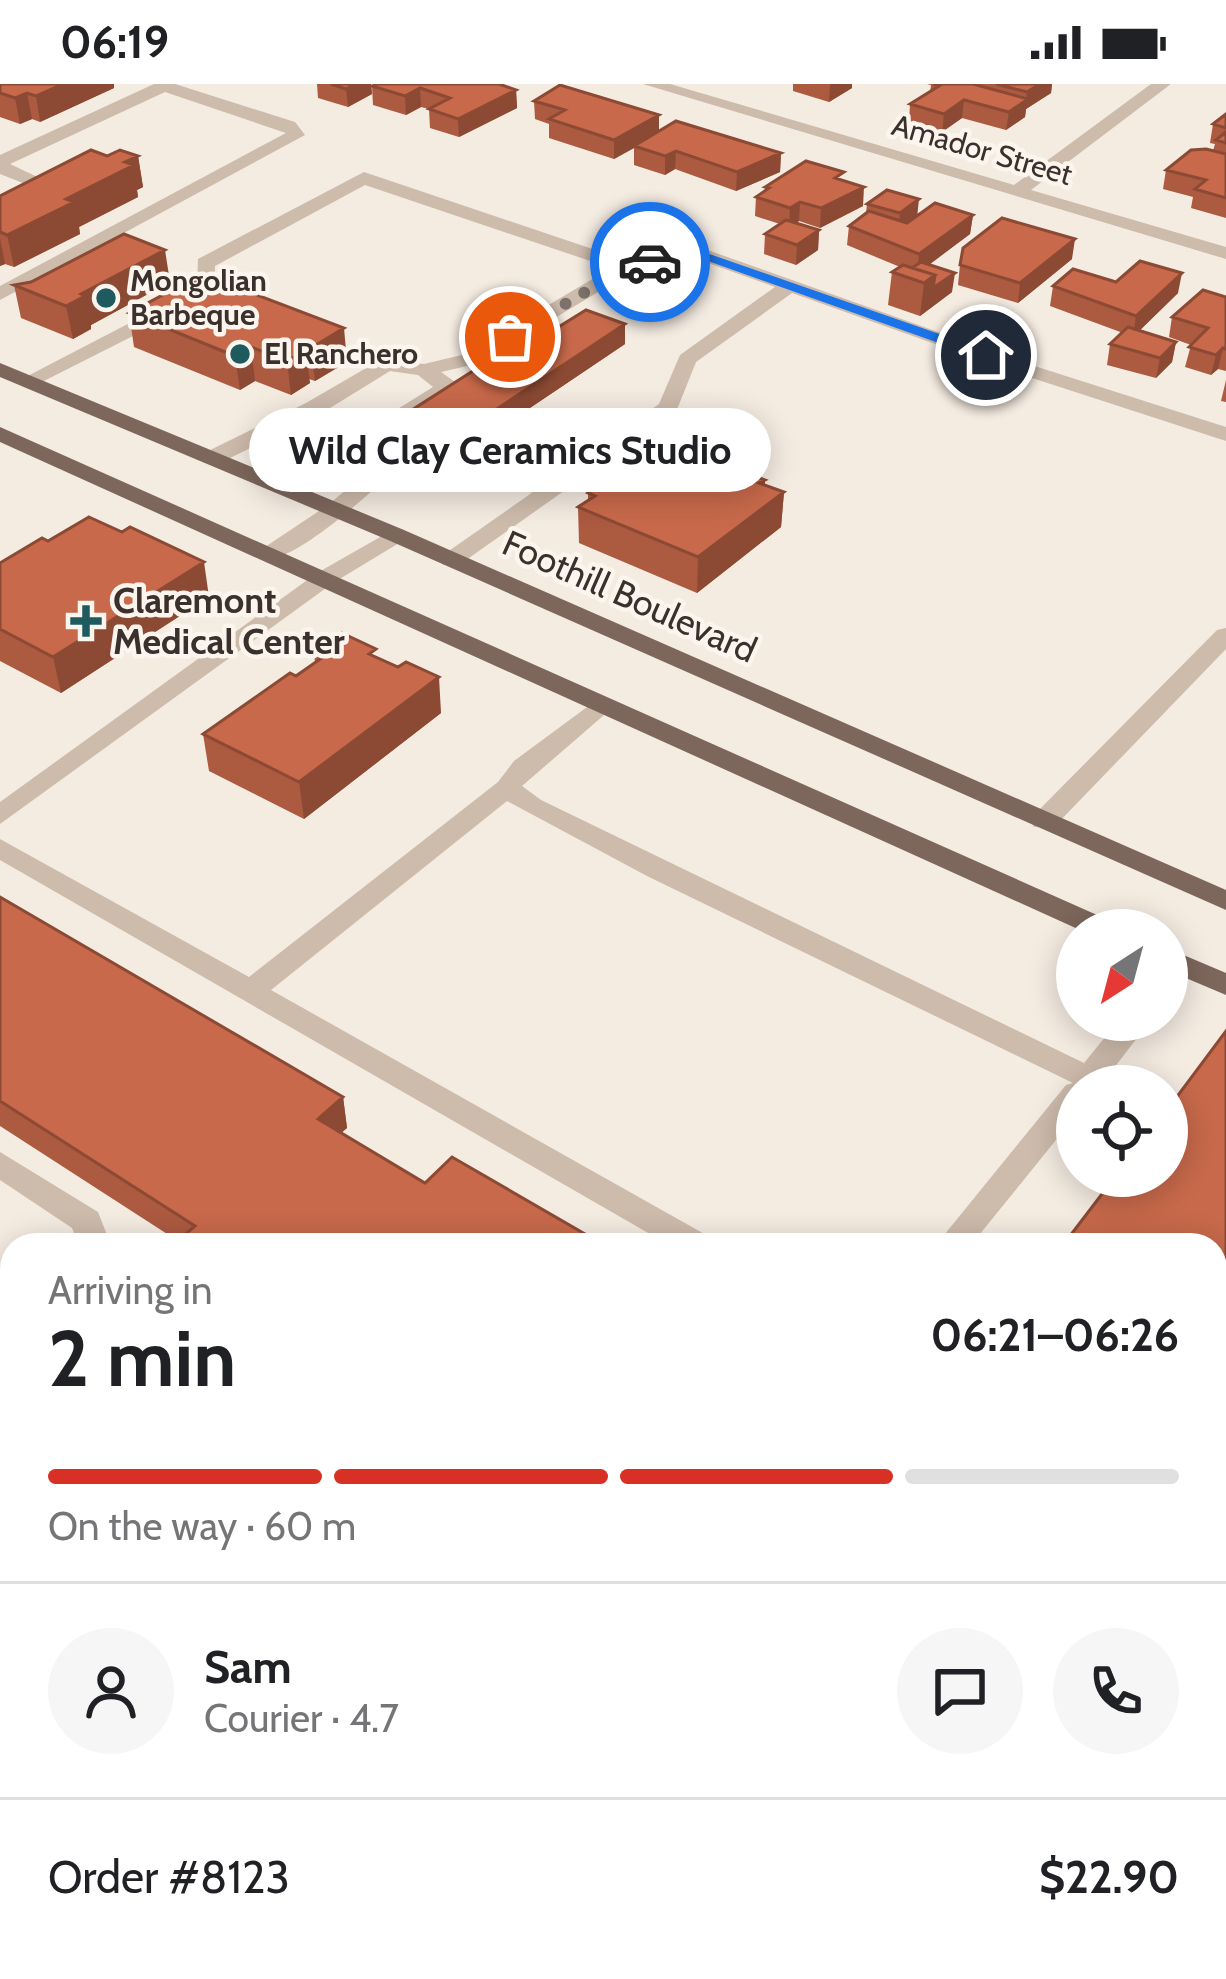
<!DOCTYPE html>
<meta charset="utf-8">
<style>
body{margin:0;font-family:Cabin,sans-serif;background:#f6f6f6;color:#202124;height:100vh;display:flex;flex-direction:column;font-size:45px;white-space:nowrap}
*{box-sizing:border-box;margin:0}
p{font-size:39px;color:#757577}
.icon{flex:none;width:66px;height:66px;fill:none;stroke:currentColor;stroke-width:2;stroke-linecap:round;stroke-linejoin:round}
.map{position:relative;flex:1;overflow:hidden}
.details{position:absolute;left:0px;top:1149px;width:1227px;height:747px;display:flex;flex-direction:column;background:#fff;border-radius:36px 36px 0 0;box-shadow:0 6px 30px #0003}
.details>*{flex:none}
.needle{width:78px;rotate:216deg}
.fabs{position:absolute;left:1056px;top:825px;display:grid;gap:24px}
.fabs a{display:grid;place-items:center;width:132px;height:132px;border-radius:50%;background:#fff;box-shadow:0 6px 30px #0003;font-size:60px}
.pin{position:absolute;display:grid;place-items:center;width:102px;height:102px;color:#fff;margin:-51px;border:6px solid #fff;border-radius:50%;box-shadow:0 3px 12px #0007}
.courier{position:absolute;display:grid;place-items:center;width:120px;height:120px;margin:-60px;border:9px solid #1a73e8;border-radius:50%;background:#fff;color:#222;box-shadow:0 3px 15px #0007}
.bubble{position:absolute;height:84px;border-radius:42px;background:#fff;box-shadow:0 6px 30px #0003;font-size:39px;font-weight:700;line-height:84px;text-align:center}
.summary em{font-style:normal;font-weight:700}
.summary div{display:flex;flex-direction:column-reverse}
.summary{display:flex;align-items:center;justify-content:space-between;height:204px;padding:0 48px}
h1{font-size:78px;font-weight:700;line-height:90px}
.bar{display:grid;grid-template-columns:repeat(4,1fr);gap:18px 12px;align-content:center;height:144px;padding:0 48px}
.bar i{height:15px;border-radius:9px;background:#e0e0e0}
.bar .selected{background:#d93025}
.bar p{grid-column:span 4}
.line{display:flex;align-items:center;gap:30px;padding:0 48px;border-top:3px solid #e0e0e0}
.line div{flex:1}
.round{display:grid;place-items:center;flex:none;width:126px;height:126px;border-radius:63px;background:#f6f6f6}
.status{display:flex;justify-content:space-between;align-items:center;height:84px;padding:0 60px;background:#fff;direction:ltr}
.status svg{height:33px;fill:currentColor}
.map>svg:first-child{display:block}
.lines{fill:none;stroke-linecap:round;stroke-linejoin:round}
.lane{fill:#cdbbac;fill-rule:evenodd}
.street{fill:#cdbbac;fill-rule:evenodd}
.primary{fill:#7d675c;fill-rule:evenodd}
.wall{fill:#ac5a40}
.shaded-wall{fill:#8c4a34}
.building{fill:#c8694b;stroke:#8c4a34;stroke-width:3}
.route{fill:#1a73e8}
.done{stroke:#7c716b;stroke-width:12;stroke-dasharray:0 21.6}
.poi-dot{fill:#1f5a5e;stroke:#fbf5ee;stroke-width:4.5}
.labels{text-anchor:middle;stroke-width:9;stroke-linejoin:round;paint-order:stroke}
.far-street-label{font-size:30px;fill:#3b302b;stroke:#fbf5ee}
.far-poi-label{font-size:30px;font-weight:bold;fill:#3b302b;stroke:#fbf5ee;text-anchor:start}
.street-label{font-size:36px;fill:#3b302b;stroke:#fbf5ee}
.poi-label{font-size:36px;font-weight:bold;fill:#3b302b;stroke:#fbf5ee;text-anchor:start}
</style>
<div class="status"><b>06:19</b><svg viewBox="0 0 49 12"><path d="M0 12V9h3v3zM5 12V6h3v6zM10 12V3h3v9zM15 12V0h3v12zM26 1h20v11H26zM47 4h2v5h-2z"/></svg></div>
<div class="map">
<svg width="1226" height="1895" viewBox="0 0 1226 1895">
<rect width="100%" height="100%" fill="#f4ebe1"/>
<g class="lines">
<path class="lane" d="M154 0H175L295 38 305 51 0 216V202L286 49 165 8 10 80 67 107 0 142V129L43 107 0 90V71Z
M364 88 628 177 702 164 1025 279 1226 343V357L1011 287 792 209 696 278 676 328 459 481H443V471L659 320 680 271 775 203 694 174 633 187 480 279 441 288 455 298V308L384 353 397 383 394 388C369 409 293 481 262 475V465L328 421 374 382 361 351 364 346 433 303 418 291 390 287 322 329 220 379H204V369L306 319 380 276 424 280 466 270 611 184 365 101 215 182 214 211 36 301H22L18 297 197 204 198 175Z
M1226 544V565L1054 743H1034L1030 737 1034 731 1217 546Z
M602 612 615 620 611 625 522 702 541 716 1084 979 1119 936H1151L1100 1002H1077V1030L971 1161H936L1066 1001 1073 999 647 792 507 717 271 906 708 1152 712 1161H669L0 776V755L249 893 498 698 514 677Z
M1182 871 1197 881 1177 905 1167 908V879Z
M0 1068 98 1128 111 1161H79L72 1144 0 1096Z
M12 1238V1272L0 1276V1242Z
M0 1437 12 1441V1478L0 1474Z
M1215 1509 1226 1513V1549L1215 1545Z
M263 1884H314L318 1895H267Z"/>
<path class="street" d="M643 0H670L1014 101 1151 0H1171L1031 106 1226 163V175Z
M396 444 404 446V456L333 499 0 740V718L317 489Z"/>
<path class="primary" d="M0 279 404 446 1226 806V826L388 456 0 293Z
M0 343 1115 839 1119 846H1080L0 358Z
M1167 864 1226 889V911L1167 886Z"/>
</g>
<path class="wall" d="M0 0 114 4 40 38 32 35 20 40 0 33Z
M317 0H371L372 10 348 23 318 14Z
M793 0H852V4L829 18 793 7Z
M927 0H1052L1051 9 1026 25 1025 33 1006 46 962 34 942 48 909 39 910 20 930 8 931 1Z
M372 2 516 6 517 24 459 53 430 44 429 25 421 23 406 31 373 21Z
M534 17 659 47 781 69 780 88 736 107 675 85 665 91 634 81V64L614 75 549 54V40L535 35Z
M1226 30V134L1191 124 1193 113 1163 105 1166 86 1213 67 1215 60 1210 59 1213 40Z
M107 72H138L143 103 137 106 138 113 79 143 80 150 14 183 5 180 0 182V112Z
M844 97 863 122 820 144 799 137 796 139 819 146 818 166 796 181 764 170 765 150 780 140 755 132 756 113 765 107V103Z
M867 120 917 132 973 131 970 150 929 180 952 208 920 232 888 221 892 188 900 183 847 161 849 142 866 129Z
M1072 175 1018 219 958 201 960 181Z
M202 190 347 278 315 297 309 295 310 299 291 311 255 297 240 306 134 263 129 229Z
M170 198 91 241V245L73 255 21 234 14 201Z
M1116 198 1178 209 1139 247 1176 258 1172 278 1156 294 1107 281 1110 260 1123 249 1050 222 1053 202Z
M1226 213V287L1218 285 1211 291 1185 283 1191 261 1169 253 1172 233Z
M625 240V260L469 365 417 345 415 324Z
M1226 296V318L1221 317Z
M765 396V401L784 408 781 443 697 509 579 459 578 423 588 417V409Z
M0 479 209 513 61 609 0 577Z
M314 569 377 573 441 629 304 735 209 687 203 650 315 578Z
M0 813 343 1013 347 1044 341 1049 425 1099 604 1161 178 1157 0 1042Z"/>
<path class="shaded-wall" d="M63 0H114V4L40 38 36 12Z
M355 0H371L372 10 348 23 346 5Z
M830 0H852V4L829 18Z
M1034 0H1052L1051 9 1026 25 1025 33 1006 46 1009 28 1026 16 1027 8Z
M420 4 421 23 406 31 405 12Z
M516 6 517 24 459 53 458 35Z
M27 9 32 35 20 40 15 14Z
M964 16 962 34 942 48 944 30Z
M659 31V50L614 75V56Z
M676 67 675 85 665 91V72Z
M781 69 780 88 736 107 737 88Z
M138 72 143 103 137 106 138 113 79 143 80 150 14 183 7 151Z
M864 103 863 122 820 144 821 124Z
M919 115 917 134 898 148 900 129Z
M800 118 799 137 789 144 790 124Z
M973 131 970 150 917 190 919 170Z
M819 146 818 166 796 181 797 161Z
M0 154 5 180 0 182Z
M1075 155 1072 175 1018 219 1020 199Z
M165 166 170 198 91 241V245L73 255 66 222 81 210Z
M955 189 952 208 920 232 924 199 935 191Z
M1182 189 1178 209 1133 253 1136 232Z
M625 240V260L469 365 468 344Z
M344 244 347 278 315 297 311 264Z
M1176 258 1172 278 1156 294 1160 274Z
M303 261 304 267 306 266 310 299 291 311 287 277Z
M251 263 255 297 240 306 235 272Z
M1223 264 1218 285 1211 291 1216 271Z
M765 396 763 424 784 408 781 443 697 509 698 473 759 399Z
M204 478 209 513 61 609 53 573Z
M439 593 441 629 304 735 299 698Z
M343 1013 347 1044 322 1065 318 1035Z
M1226 1201V1217L1215 1233V1217Z
M1226 1662V1666L1215 1689V1682Z"/>
<path class="building" d="M0 0H63L36 12 27 9 15 14 0 9Z
M331 0H355L346 5Z
M377 0H499L516 6 458 35 429 25 450 14 420 4 405 12 372 2Z
M934 0H973L1028 15 1009 28 964 16 944 30 910 20 939 2Z
M996 0H1040L1027 8Z
M560 1 659 31 614 56 549 35 565 26 534 17Z
M1226 30V44L1213 40Z
M676 37 781 69 737 88 676 67 665 72 634 62Z
M1226 48V59L1216 56Z
M1206 65 1226 70V114L1195 105 1206 96 1166 86 1191 66Z
M91 66 107 72 120 66 138 72 125 78 134 81 66 115 74 118 7 151 0 148V112Z
M806 77 844 88 835 94 864 103 821 124 800 118 790 124 756 113 769 104 765 103Z
M887 106 919 115 900 129 867 120Z
M935 119 973 131 919 170 849 142 869 127 907 139Z
M1002 134 1075 155 1020 199 960 181 963 164Z
M786 136 819 146 797 161 765 150Z
M124 150 165 166 81 210 85 212 66 222 14 201 31 198Z
M1140 177 1182 189 1136 232 1053 202 1073 185 1116 198Z
M921 178 955 189 933 204 935 191 912 184Z
M903 181 935 191 924 199 892 188Z
M202 190 344 244 311 264 303 261 299 263 306 266 287 277 251 263 235 272 129 229Z
M1203 206 1226 213V265L1223 264 1216 271 1189 263 1208 244 1172 233Z
M586 226 625 240 468 344 415 324 476 285 484 289Z
M1128 243 1176 258 1160 274 1110 260Z
M663 356 765 396 759 399 784 408 698 473 578 423 595 412 588 409Z
M89 433 122 448 130 443 204 478 53 573 0 545V479L42 454 48 457Z
M342 549 376 565 369 570 398 583 406 578 439 593 299 698 203 650 290 589 296 592 323 573 314 569Z
M0 813 343 1013 318 1035 425 1099 452 1073 604 1161H173L195 1142 0 1017Z
M1226 947V1201L1215 1217V1161H1063L1115 1093 1133 1102 1140 1092H1167V1026Z
M1215 1555 1226 1561V1662L1215 1682Z
M1025 1884H1099L1092 1895H1019Z"/>
<path class="route" d="M695 165 991 268 993 271 981 274 694 172 650 182 643 178Z"/>
<g class="lines">
<path class="done" d="M510 253 627 183 650 178"/>
</g>
<g class="poi-dot">
<circle cx="106" cy="214" r="12"/>
<circle cx="240" cy="270" r="12"/>
<path d="M80 519h12v12h12v12h-12v12h-12v-12h-12v-12h12z"/>
</g>
<g class="labels">
<g class="far-street-label">
<text transform="translate(982 66) rotate(16)" y="10">Amador Street</text>
</g>
<g class="far-poi-label">
<text x="130" y="207">Mongolian<tspan x="130" dy="34">Barbeque</tspan></text>
<text x="264" y="280">El Ranchero</text>
</g>
<g class="street-label">
<text transform="translate(630 512) rotate(24)" y="13">Foothill Boulevard</text>
</g>
<g class="poi-label">
<text x="113" y="529">Claremont<tspan x="113" dy="41">Medical Center</tspan></text>
</g>
</g>
</svg>
<div class="fabs">
<a><svg class="needle" viewBox="-14 -14 28 28"><path d="M0-13l5 13h-10z" fill="#e53935"/><path d="M0 13l5-13h-10z" fill="#757577"/></svg></a>
<a><svg class="icon" aria-label="locate" viewBox="0 0 24 24"><circle cx="12" cy="12" r="6"/><path d="M12 2v4M12 18v4M2 12h4M18 12h4"/></svg></a>
</div>
<div class="pin" style="left:510px;top:253px;background:#ea580c"><svg class="icon" aria-label="bag" viewBox="0 0 24 24"><path d="M5 8h14l-1 12H6zM9 8a3 3 0 0 1 6 0"/></svg></div>
<div class="pin" style="left:986px;top:271px;background:#1f2937"><svg class="icon" aria-label="home" viewBox="0 0 24 24"><path d="M3 11l9-7 9 7M6 9v11h12V9"/></svg></div>
<div class="courier" style="left:650px;top:178px"><svg class="icon" aria-label="car" viewBox="0 0 24 24"><path d="M5 17H2v-5l4-1 3-4h7l3 4 3 1v5h-3M9 17h6M6 11h13"/><circle cx="7" cy="17" r="2"/><circle cx="17" cy="17" r="2"/></svg></div>
<div class="bubble" style="left:249px;top:324px;width:522px">Wild Clay Ceramics Studio</div>
<section class="details">
<div class="summary"><div><h1>2 min</h1><p>Arriving in</p></div><em>06:21–06:26</em></div>
<div class="bar"><i class="selected"></i><i class="selected"></i><i class="selected"></i><i></i><p>On the way · 60 m</p></div>
<div class="line" style="height:216px"><a class="round"><svg class="icon" aria-label="person" viewBox="0 0 24 24"><circle cx="12" cy="8" r="4"/><path d="M4 21q1-7 8-7t8 7"/></svg></a><div><b>Sam</b><p>Courier · 4.7</p></div><a class="round"><svg class="icon" aria-label="chat" viewBox="0 0 24 24"><path d="M4 5h16v11H9l-5 4z"/></svg></a><a class="round"><svg class="icon" aria-label="phone" viewBox="0 0 24 24"><path d="M5 4h4l2 5-3 2q2 4 5 5l2-3 5 2v4C11 20 4 13 5 4z"/></svg></a></div>
<div class="line" style="height:156px"><div>Order #8123</div><b>$22.90</b></div>
</section>
</div>
